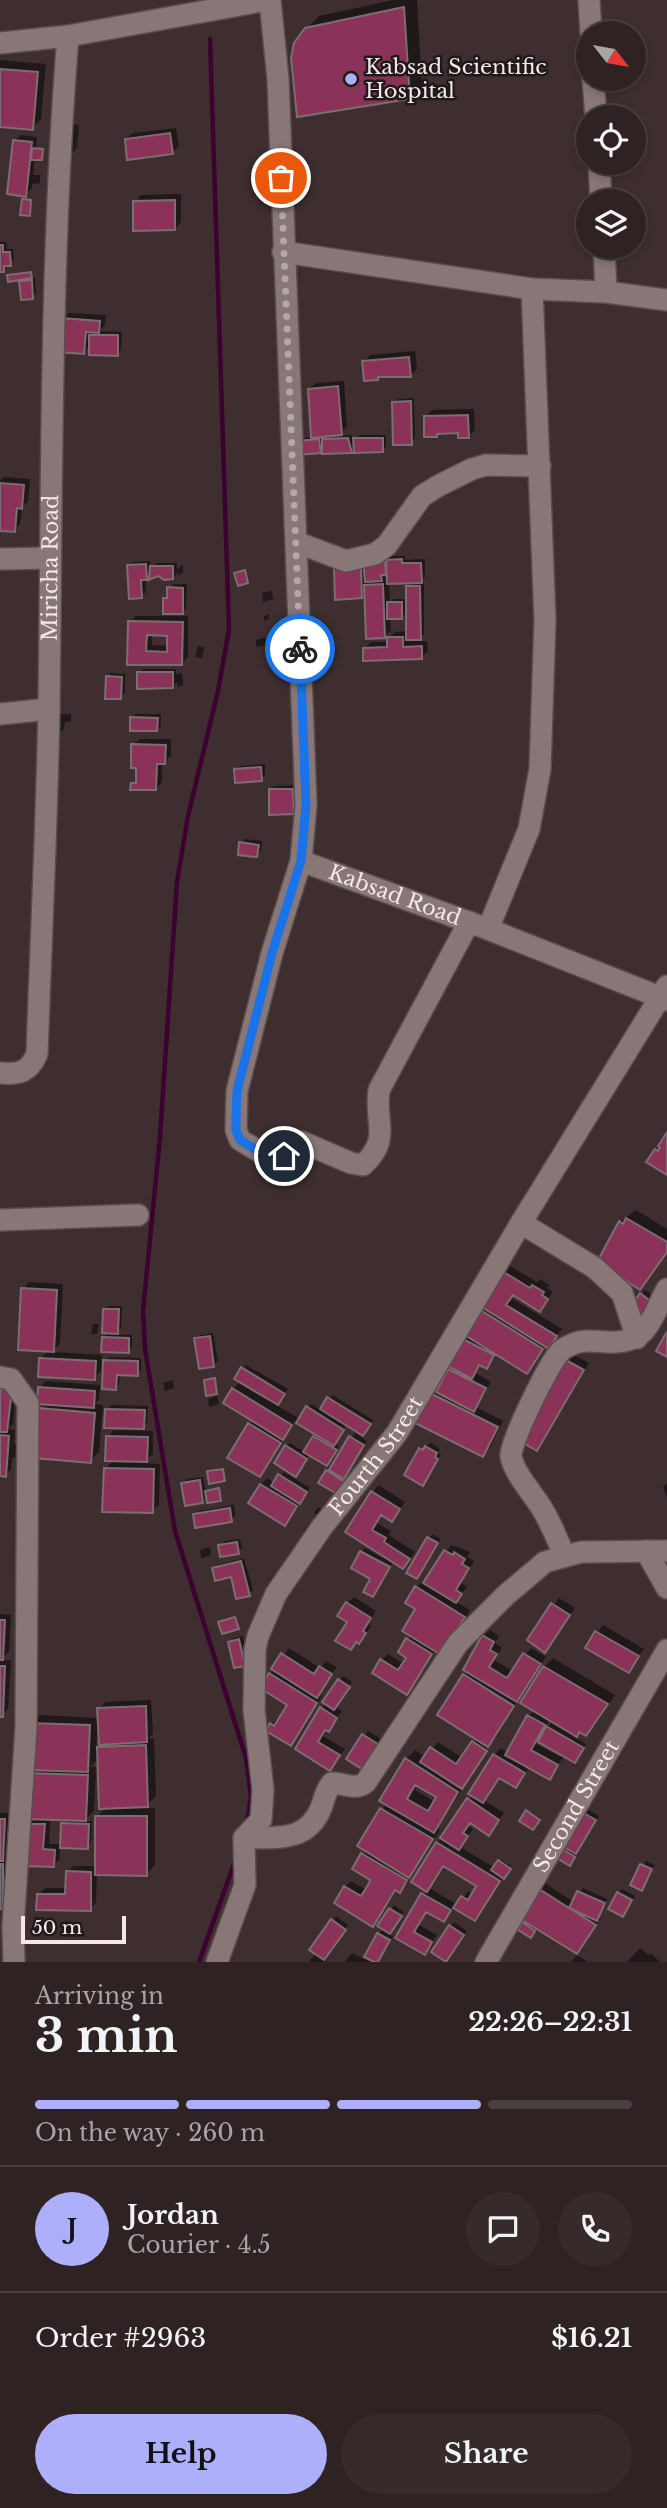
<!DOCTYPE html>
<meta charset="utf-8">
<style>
body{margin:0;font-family:"Libre Baskerville",serif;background:#362a2b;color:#f1f3f6;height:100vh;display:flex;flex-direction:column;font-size:26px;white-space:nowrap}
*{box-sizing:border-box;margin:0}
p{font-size:23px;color:#a7a4a6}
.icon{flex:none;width:38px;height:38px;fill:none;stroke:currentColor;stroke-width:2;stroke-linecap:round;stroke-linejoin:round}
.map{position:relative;height:1962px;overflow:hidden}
.sheet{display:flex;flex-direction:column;background:#2e2223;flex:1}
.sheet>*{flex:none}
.needle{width:46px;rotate:121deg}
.tools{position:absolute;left:576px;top:21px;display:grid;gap:14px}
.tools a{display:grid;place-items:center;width:70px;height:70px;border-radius:50%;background:#2e2223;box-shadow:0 4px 10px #0003,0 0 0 2px #493f41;font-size:35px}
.scale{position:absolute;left:21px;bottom:18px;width:105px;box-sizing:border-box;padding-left:7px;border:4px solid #f2e8e8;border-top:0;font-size:19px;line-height:24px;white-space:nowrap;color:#f2e8e8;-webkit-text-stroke:5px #201919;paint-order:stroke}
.pin{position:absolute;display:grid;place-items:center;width:60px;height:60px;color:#fff;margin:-30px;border:4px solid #fff;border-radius:50%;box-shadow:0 2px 7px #0007}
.courier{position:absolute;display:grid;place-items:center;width:70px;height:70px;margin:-35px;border:5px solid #1a73e8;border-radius:50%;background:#fff;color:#222;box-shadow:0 2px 9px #0007}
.head em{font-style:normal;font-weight:800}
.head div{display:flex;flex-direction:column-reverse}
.head{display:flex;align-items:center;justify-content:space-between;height:119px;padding:0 35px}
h1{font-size:46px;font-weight:800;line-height:52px}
.bar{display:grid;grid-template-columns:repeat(4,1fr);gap:10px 7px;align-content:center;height:84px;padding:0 35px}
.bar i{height:9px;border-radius:5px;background:#493f41}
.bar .on{background:#adaffb}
.bar p{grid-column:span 4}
.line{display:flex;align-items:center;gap:18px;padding:0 35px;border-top:2px solid #493f41}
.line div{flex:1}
.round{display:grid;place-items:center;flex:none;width:74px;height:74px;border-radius:37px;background:#362a2b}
.action{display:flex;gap:14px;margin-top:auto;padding:14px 35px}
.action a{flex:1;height:80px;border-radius:42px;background:#adaffb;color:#111;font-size:28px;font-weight:800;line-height:80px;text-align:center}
.action a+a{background:#362a2b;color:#f1f3f6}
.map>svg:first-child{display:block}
.shadow{fill:#0007;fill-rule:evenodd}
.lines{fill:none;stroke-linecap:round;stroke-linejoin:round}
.stream{stroke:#3b0230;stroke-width:4.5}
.building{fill:#8b3258;stroke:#7d6d72;stroke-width:2;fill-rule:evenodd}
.minor-casing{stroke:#5a4d4d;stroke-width:24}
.minor{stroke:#897777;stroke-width:21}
.done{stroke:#b3a7a7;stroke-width:7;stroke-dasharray:0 12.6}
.route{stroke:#1a73e8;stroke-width:9}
.poi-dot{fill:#adaffb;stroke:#201919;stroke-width:2.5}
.labels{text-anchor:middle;stroke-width:5;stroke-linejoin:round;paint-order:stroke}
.poi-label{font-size:21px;fill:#f2e8e8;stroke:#201919;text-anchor:start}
.street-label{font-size:21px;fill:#f2e8e8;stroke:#201919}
</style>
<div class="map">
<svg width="667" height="1962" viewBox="0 0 667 1962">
<rect width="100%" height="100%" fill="#3e2e2f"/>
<path class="shadow" d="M393 0H417L422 85 409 98 306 29 319 16Z
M0 60 46 64 41 119 32 128 0 125Z
M71 124 79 125 77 148 73 152 64 151Z
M176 128 179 146 172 153 126 139 133 133Z
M21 135 37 137 36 148H43V157L35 158 33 175H40V183L32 184V188L25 195 14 141Z
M181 194V222L175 229 135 202 141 195Z
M0 242H6L7 249H13L14 260 8 264 4 271H0Z
M32 271 33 277H35L36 293 32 297 21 282 26 278 9 276Z
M69 313 106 315 105 325 99 331 122 332 121 350 117 354 91 345 83 352 62 319Z
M415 351 417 369 410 376 380 375 377 378 364 361 371 355Z
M344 381 347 427 339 435H352L353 441 359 435H386V447L382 451 355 447 351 451 324 447 320 451 299 453 302 438 313 437 309 389 316 383Z
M414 398 415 439 411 443 394 403 398 399Z
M474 409 475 430 468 436 460 432H439L436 435 425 417 432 410Z
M4 477 30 479 28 501 22 507 20 524 14 530 0 529V481Z
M388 556V560L392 556H405V560L425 559V577L420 582H424V634L418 641H427L428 651 421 657 365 648 371 642H389V638L395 632 408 631V611L401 618H390L391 630 384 636 366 593 362 597 336 569ZM389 582H412L407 587 408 599H393L390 603Z
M150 561V568L156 563H177V569L183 565V573L178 575V572L173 578 151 573 145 578 146 592 142 596 129 566 133 562Z
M173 584H187L186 609 182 613 165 599Z
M272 591 273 599 263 602 262 593Z
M269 614V619L264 621V616Z
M136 616H188V657L181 664 129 663 130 622ZM152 634H169V646L152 645Z
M265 638V645L256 647V640Z
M198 646 204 647 202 658 195 657Z
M143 669H176V674L182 673 183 685 178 687 177 682 172 687 139 673Z
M111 673 125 674V693L121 697 107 677Z
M58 714H71V721L65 722 63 731H54Z
M136 714H161V726L157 730 132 718Z
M140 739H171V756L162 763V782L156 789 132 784 138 778 133 745Z
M265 764V775L261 779 236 770 240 766Z
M297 785V808L293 812 270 790 274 786Z
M245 839 262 841 261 851 257 855 241 843Z
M636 1210 667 1229V1253L640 1287 620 1222Z
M510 1266 537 1282 540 1279 549 1285 547 1288 553 1292 540 1310 514 1294 511 1298 562 1329 548 1347 546 1345 527 1372 497 1353 487 1367 482 1356 474 1372 491 1382 476 1407 503 1421 489 1449 482 1455 413 1420 434 1386 439 1389 452 1366 445 1362Z
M29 1282 63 1284 60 1344 51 1352 102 1355 101 1371 94 1378 40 1359 49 1350 23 1289Z
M645 1290 655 1297 647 1308 642 1294Z
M109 1306H122L121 1328 115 1334 132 1335V1347L128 1351 103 1338 110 1332 105 1310Z
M93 1324H99L97 1334H91Z
M213 1333 218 1361 214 1365 196 1339 200 1335Z
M572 1354 589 1363 543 1443 537 1449 566 1360Z
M109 1357 141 1358V1370L137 1374H120L119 1384 115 1388 105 1361Z
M246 1365 288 1389 276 1405 300 1419 311 1404 321 1410 332 1395 373 1420 367 1430 347 1424 334 1443 339 1446 327 1464 310 1454 296 1475 286 1446 290 1443 305 1452 318 1434 295 1421 266 1469 260 1475 250 1424 254 1420 233 1389 241 1381 243 1368Z
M173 1380 174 1388 165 1391 163 1383Z
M46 1381 100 1385 99 1399 95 1404 103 1405 99 1452 90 1461 41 1409 46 1403 40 1387Z
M0 1382 17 1384 13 1424 8 1429 15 1430 14 1444H18L17 1457 12 1458 11 1469 5 1475H0Z
M217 1396 219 1404 209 1407 208 1399Z
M111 1405 148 1406 147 1423 143 1427 107 1409Z
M114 1430 153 1431V1454L143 1463 160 1464 159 1505 152 1511 105 1469 115 1459 108 1436Z
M355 1433 367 1441 344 1476 349 1478 342 1489 327 1471 332 1468Z
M431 1443 440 1449 438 1453 441 1454 423 1484 421 1449Z
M284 1472 310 1488 285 1524 261 1485 267 1478 275 1483Z
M203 1477 206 1492 220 1488V1499L208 1496 203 1501 183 1483 187 1479Z
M667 1483V1498L663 1487Z
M378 1485 405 1502 392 1520 383 1514 377 1523 391 1531 389 1535 415 1552 403 1567 394 1561 373 1595 372 1578 362 1552 365 1548 383 1558 385 1555 347 1532Z
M234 1505 235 1516 231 1520 195 1515 199 1511Z
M318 1507 322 1509 317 1515 314 1513Z
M432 1534 441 1539 420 1573 408 1572Z
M240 1539 242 1548 238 1552 220 1545 224 1541Z
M451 1545 470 1552 467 1557 474 1561 461 1583 467 1587 455 1601 470 1610 447 1647 436 1650 407 1693 382 1660 388 1654 404 1664 409 1657 408 1639 412 1635 417 1609V1587L423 1581 426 1583Z
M210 1547 211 1555 201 1558 200 1550Z
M244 1558 253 1590 249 1594 232 1575 214 1569 218 1565Z
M354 1597 376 1611 368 1624 371 1626 365 1635 350 1648 347 1603Z
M559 1598 575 1608 545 1650 529 1640Z
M0 1614 11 1615 9 1652 0 1660H11L8 1709 2 1715H0Z
M603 1625 644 1649 629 1671 588 1647Z
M490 1630 499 1636 495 1643 502 1648 494 1660 513 1671 531 1648 546 1657 520 1696 497 1737 490 1743 464 1783H466L437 1828 440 1830 417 1867 406 1884 400 1891 397 1889 379 1918 373 1924 345 1887 351 1881 367 1890 373 1879 363 1855 367 1850 359 1846 387 1803 382 1800 406 1759 415 1750 426 1757 438 1742 462 1758 477 1738 464 1675 469 1671 483 1636ZM418 1785 438 1796 435 1802 415 1790Z
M243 1636 248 1660 244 1664 230 1642 234 1638Z
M289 1648 320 1668 326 1661 337 1667 318 1694 322 1696 297 1737 290 1744 272 1724 278 1718 280 1719 290 1704 270 1674Z
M553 1658 615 1695 595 1726 586 1734 580 1731 574 1737 586 1744 575 1761 565 1755 550 1777 530 1767 515 1786 500 1777 484 1800 504 1813 489 1833 471 1822 468 1826 473 1829 460 1847 495 1868 501 1860 511 1866 475 1919 454 1906 443 1920 427 1911 419 1925 437 1935 425 1952 398 1937 427 1890 437 1843 473 1795 471 1794 494 1755 501 1748 508 1753 528 1716 535 1710 544 1667ZM550 1718 553 1721 546 1729 545 1728ZM538 1740 563 1754 561 1757 536 1744ZM444 1865 478 1885 473 1894 468 1891 458 1905 429 1888Z
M343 1676 352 1682 335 1707 342 1711 323 1736 345 1749 330 1769 297 1749Z
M151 1700 153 1734 149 1738H154L156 1796 144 1808H155V1865L146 1874 97 1873 96 1902 90 1909 38 1895 45 1888H67V1872L74 1866H96L97 1817 107 1807 99 1758 90 1767H96L94 1811 84 1821H92L91 1843 87 1847 60 1846V1859L53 1866 26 1824 33 1817 31 1724 40 1715 99 1718V1709L105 1702ZM97 1731H100L104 1743 96 1750ZM50 1818 68 1819 63 1824 62 1844H49Z
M368 1731 384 1741 368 1765 348 1759Z
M587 1809 599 1816 580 1848 574 1854 571 1863 557 1857Z
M528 1810 540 1818 535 1826 527 1811Z
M0 1813H11L9 1853 6 1856H11V1898L2 1907H0Z
M646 1861 655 1865 642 1889 633 1885Z
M543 1882 574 1902 583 1888 607 1899 598 1917 601 1918 577 1952 536 1927 532 1934 523 1923Z
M622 1889 635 1896 623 1915 618 1893Z
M394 1905 404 1912 388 1933 393 1936 378 1961 380 1962H345L352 1953 364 1959 366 1957 379 1934 384 1928 391 1909Z
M336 1916 348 1925 323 1959 327 1962H309L316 1953Z
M454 1922 467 1931 450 1956V1926Z
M640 1948 649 1955 651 1953 660 1962H627Z
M577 1955 588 1962H571Z"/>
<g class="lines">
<path class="stream" d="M210 39 229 629 218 691 188 816 177 882 160 1137 143 1311 145 1349 175 1531 246 1758 251 1796 247 1823
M199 1962 235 1861"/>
</g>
<path class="building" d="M404 7 410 99 297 117 291 58 294 43 305 28Z
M0 69 38 72 33 130 0 127Z
M170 133 173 154 127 160 125 139Z
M13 140 32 142 26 197 7 194Z
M32 148 43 149 42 160H31Z
M22 199 31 200 30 216 20 215Z
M175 200V230L133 231V201Z
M0 245H3V252H10L11 266H4V272H0Z
M31 272 32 278 8 282 7 275Z
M32 280 33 299 21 300 19 281Z
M61 318 100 321 99 333 86 332 84 354 58 352Z
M89 335H118V356L89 355Z
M409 357 411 377H378V380L364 381 362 361Z
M338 386 342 435 311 438 308 389Z
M411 401 412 445H393L392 402Z
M468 415 469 438H458V433L437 434V437H424V416Z
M348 438 352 453 322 454V439Z
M353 438H383V452L354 453Z
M319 439 321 453 297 455 296 441Z
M0 483 24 485 22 509 17 508 15 532 0 531Z
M385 559 386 575H381L382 581 365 582 363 561Z
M402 559V563H421L422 583 387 584 386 560Z
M146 564 147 580H141L142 598 129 599 127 565Z
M150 566H173V579L164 580 158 576 149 580Z
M361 567 362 598 335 600 334 568Z
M245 570 248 583 238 586 234 573Z
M383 584 385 638 366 639 364 585Z
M406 586H420L421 640H406Z
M167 587 183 588V614H163V598H167Z
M387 602H402V619H387Z
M128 621 183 622 182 665H127ZM147 635 167 636V652L146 651Z
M387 637H403V647L422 646V659L363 661V648L387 647Z
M137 672H173V688L137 689Z
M106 676 122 677 121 699H105Z
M130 717 158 718 157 731H130Z
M131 744 166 745 165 764H157L156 790H130L131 783H136V768H131Z
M261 767 262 781 235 783 234 769Z
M269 789H293L294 814 269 815Z
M239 842 259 845 257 857 238 855Z
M667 1132V1175L646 1162 655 1149 658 1151 660 1148 658 1146Z
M626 1218 667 1242V1252L640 1290 597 1262 619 1221 623 1224Z
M502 1271 530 1288 532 1285 544 1292 542 1295 548 1299 540 1312 513 1295 506 1305 557 1336 549 1349 480 1306Z
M21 1288 57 1290 54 1352 18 1350Z
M640 1293 652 1302 643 1315 631 1306Z
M103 1309H119L118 1334 102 1333Z
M479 1309 543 1349 527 1374 463 1334Z
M666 1333 667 1334V1357L656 1351Z
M210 1336 214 1367 199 1369 194 1338Z
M457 1336 494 1355 487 1369 479 1365 472 1379 442 1363Z
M102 1337 129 1338V1353L101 1352Z
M39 1358 96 1361 95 1380 38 1377Z
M564 1359 584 1370 537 1451 518 1440Z
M103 1360 138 1361V1376L117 1375 116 1390 102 1389Z
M241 1367 285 1394 278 1405 234 1379Z
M448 1369 486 1388 474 1412 436 1392Z
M215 1378 217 1394 206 1396 204 1380Z
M38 1387 95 1391 94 1408 37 1404Z
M232 1388 292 1425 283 1440 223 1403Z
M0 1389 12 1390 7 1432H0Z
M426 1391 498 1427 483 1457 411 1421Z
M327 1397 371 1424 363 1436 320 1409Z
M306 1406 344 1430 334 1446 296 1423Z
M39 1408 95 1413 91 1463 34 1458Z
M105 1409 145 1410 144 1429 104 1428Z
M248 1423 281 1443 260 1477 227 1458Z
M0 1435 9 1436 6 1477 0 1476Z
M106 1436 148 1437 147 1462 105 1461Z
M313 1436 337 1450 327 1466 303 1452Z
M349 1436 364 1445 344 1479 329 1470Z
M285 1445 307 1459 296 1477 274 1463Z
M425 1446 437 1453 435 1457 438 1459 423 1486 404 1475 419 1448 423 1450Z
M104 1468 154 1469 153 1513 102 1512Z
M223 1469 225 1481 209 1484 207 1471Z
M326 1470 346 1483 339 1495 318 1483Z
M278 1474 307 1492 300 1504 271 1486Z
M200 1480 203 1503 185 1506 181 1483Z
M260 1484 297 1506 285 1526 248 1503Z
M219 1488 221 1501 207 1503 205 1491Z
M371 1491 400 1509 392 1522 381 1515 372 1530 386 1538 384 1542 410 1559 403 1569 345 1532Z
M230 1508 232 1522 195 1528 193 1514Z
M427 1537 438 1543 417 1579 406 1573Z
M237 1542 239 1554 220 1557 218 1545Z
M444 1550 453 1555 454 1552 465 1559 462 1564 469 1568 456 1590 462 1594 456 1603 423 1583Z
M360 1551 390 1567 373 1597 363 1592 370 1579 351 1568Z
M241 1561 250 1596 236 1599 231 1577 215 1581 212 1568Z
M415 1586 465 1617 441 1655 402 1631 415 1609 405 1603Z
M346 1602 371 1618 363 1631 366 1633 359 1644 356 1642 351 1650 335 1641 347 1622 337 1616Z
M551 1603 570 1615 545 1653 527 1640Z
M235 1617 239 1629 222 1634 218 1622Z
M0 1620H5L3 1660H0Z
M595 1631 639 1656 629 1673 585 1648Z
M482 1635 494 1642 490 1650 497 1654 489 1667 507 1678 523 1653 541 1664 517 1702 463 1670Z
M406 1638 432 1654 407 1695 372 1673 380 1659 398 1670 406 1658 398 1652Z
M239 1639 245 1666 234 1668 228 1642Z
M281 1653 314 1674 319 1666 332 1674 317 1698 271 1669Z
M0 1666H5L3 1717H0Z
M543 1666 608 1704 586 1736 579 1732 577 1737 520 1703Z
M269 1673 317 1703 291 1746 266 1731 270 1723 274 1726 287 1705 260 1688Z
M463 1674 514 1706 488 1747 437 1715Z
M338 1679 350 1687 334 1710 322 1702Z
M146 1706 147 1742 99 1745 97 1708Z
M320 1707 337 1718 329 1732 325 1730 318 1742 340 1755 330 1771 295 1749Z
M527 1715 545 1725 531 1750 558 1765 550 1780 505 1755Z
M29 1723 90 1725 88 1772 28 1770Z
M546 1726 584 1748 575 1763 538 1742Z
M362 1734 381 1746 365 1771 346 1759Z
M472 1741 487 1751 462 1789 420 1762 430 1747 456 1764Z
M146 1745 148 1807 99 1809 97 1747Z
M493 1754 525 1773 516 1788 499 1778 483 1803 468 1794Z
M405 1758 458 1792 434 1833 379 1801ZM415 1785 436 1797 428 1811 407 1799Z
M26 1773 88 1775 86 1821 24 1819Z
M467 1798 499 1820 489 1836 470 1823 463 1833 468 1836 459 1850 440 1838Z
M380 1808 433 1839 409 1878 357 1846Z
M526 1810 540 1820 533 1830 519 1821Z
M582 1812 596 1820 576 1854 562 1846Z
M95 1816H147V1876L95 1875Z
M0 1819H5L3 1861H0Z
M61 1823 89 1824 88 1849 60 1848Z
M25 1824H45L43 1849 55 1850 54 1867 23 1866Z
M436 1842 500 1881 475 1921 453 1908 461 1896 468 1900 476 1886 443 1866 427 1892 411 1882Z
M561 1848 575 1857 570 1866 555 1857Z
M361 1853 407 1880 400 1893 395 1890 373 1927 334 1903 344 1886 361 1896 368 1885 370 1880 352 1869Z
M498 1860 511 1869 504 1879 491 1870Z
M0 1864H3V1909H0Z
M640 1864 652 1869 642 1891 630 1885Z
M66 1871 91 1872V1911L36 1910 37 1894H65Z
M536 1887 596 1925 577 1954 522 1920 530 1907 528 1906Z
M577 1891 605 1903 597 1921 569 1908Z
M617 1892 632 1900 623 1917 608 1909Z
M421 1893 451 1910 444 1922 426 1912 414 1932 432 1942 425 1955 395 1938Z
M389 1908 402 1916 390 1934 377 1926Z
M331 1919 346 1930 324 1960 309 1950Z
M522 1922 535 1931 531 1938 518 1930Z
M449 1925 464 1935 446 1962 431 1952Z
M377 1933 390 1940 378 1962H374L364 1957Z"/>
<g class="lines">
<defs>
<g id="minor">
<path id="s1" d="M270 0 278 79 306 805 301 861 488 929 667 1000"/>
<path d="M589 0 591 33"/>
<path d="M0 43 68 36 267 0"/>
<path d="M593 79 596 117"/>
<path d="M599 163 601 201"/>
<path d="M604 247 606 292"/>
<path d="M283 252 532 289 606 292 667 300"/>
<path d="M296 542 346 561 375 554 387 545 422 496 438 486 472 469 486 465 540 466"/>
<path d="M0 559 50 558"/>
<path d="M0 714 49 709"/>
<path d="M301 861 272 953 237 1091 236 1130 240 1140 272 1159H280L295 1144 302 1142 351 1163 363 1165C392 1138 374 1123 379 1090L469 922"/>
<path d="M488 929 529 829 540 769 545 620 532 289"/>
<path id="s2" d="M0 1073C19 1075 29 1072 37 1054 41 938 47 822 49 706 52 483 50 258 68 36"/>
<path d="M0 1220 138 1215"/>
<path d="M521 1223 595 1268 622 1293 637 1338"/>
<path d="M0 1377 11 1379 28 1403 26 1728 13 1927 14 1962"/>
<path d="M646 1551 667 1588"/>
<path d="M564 1555C558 1541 552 1526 544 1512 534 1494 516 1477 511 1457 508 1446 550 1361 560 1352 563 1348 574 1343 579 1342 590 1339 604 1343 616 1342 650 1341 653 1313 667 1289"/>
<path d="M244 1838C275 1837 307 1843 321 1808 325 1798 325 1791 332 1783 344 1783 356 1791 366 1782L458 1643 506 1595 545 1562 581 1552 667 1551"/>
<path id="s3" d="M217 1962 245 1885 244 1838 261 1820 263 1790 254 1710 255 1649 258 1636 276 1594 322 1527 397 1433 521 1223 667 986"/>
<path id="s4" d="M486 1962 667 1650"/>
</g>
</defs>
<use href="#minor" class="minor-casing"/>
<use href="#minor" class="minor"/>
</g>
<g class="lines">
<path class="done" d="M281 178 300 649"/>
<path class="route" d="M284 1156 280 1159H272L240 1140 236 1130V1117L237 1091 272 953 301 861 306 805 300 649"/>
</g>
<circle class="poi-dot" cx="351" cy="79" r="7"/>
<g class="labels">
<g class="poi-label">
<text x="365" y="74">Kabsad Scientific<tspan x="365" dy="24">Hospital</tspan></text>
</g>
<g class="street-label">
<text dy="7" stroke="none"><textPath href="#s2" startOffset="532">Miricha Road</textPath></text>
<text dy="7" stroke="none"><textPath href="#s1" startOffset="962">Kabsad Road</textPath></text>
<text dy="7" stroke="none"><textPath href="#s3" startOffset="555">Fourth Street</textPath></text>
<text dy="7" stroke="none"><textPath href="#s4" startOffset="180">Second Street</textPath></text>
</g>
</g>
</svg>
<div class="tools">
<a><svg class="needle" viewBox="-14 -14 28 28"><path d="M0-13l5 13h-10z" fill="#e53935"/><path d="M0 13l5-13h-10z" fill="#a7a4a6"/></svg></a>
<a><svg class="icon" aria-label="locate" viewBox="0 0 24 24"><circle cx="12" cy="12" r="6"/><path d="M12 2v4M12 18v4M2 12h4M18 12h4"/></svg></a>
<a><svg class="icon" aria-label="layers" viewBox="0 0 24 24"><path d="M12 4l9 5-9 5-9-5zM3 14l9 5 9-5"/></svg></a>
</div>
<div class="scale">50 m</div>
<div class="pin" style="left:281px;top:178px;background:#ea580c"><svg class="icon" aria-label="bag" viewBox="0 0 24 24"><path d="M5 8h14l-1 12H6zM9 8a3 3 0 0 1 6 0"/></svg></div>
<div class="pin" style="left:284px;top:1156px;background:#1f2937"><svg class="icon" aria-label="home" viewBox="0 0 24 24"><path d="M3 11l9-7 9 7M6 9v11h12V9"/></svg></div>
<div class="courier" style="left:300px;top:649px"><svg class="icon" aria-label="bike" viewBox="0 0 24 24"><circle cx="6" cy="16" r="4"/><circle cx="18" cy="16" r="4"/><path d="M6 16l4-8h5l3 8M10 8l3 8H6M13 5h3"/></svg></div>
</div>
<section class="sheet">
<div class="head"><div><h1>3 min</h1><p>Arriving in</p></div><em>22:26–22:31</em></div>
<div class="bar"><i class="on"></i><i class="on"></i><i class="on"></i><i></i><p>On the way · 260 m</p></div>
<div class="line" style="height:126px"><b class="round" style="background:#adaffb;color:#111">J</b><div><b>Jordan</b><p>Courier · 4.5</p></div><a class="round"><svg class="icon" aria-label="chat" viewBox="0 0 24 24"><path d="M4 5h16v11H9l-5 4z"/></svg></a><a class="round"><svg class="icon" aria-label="phone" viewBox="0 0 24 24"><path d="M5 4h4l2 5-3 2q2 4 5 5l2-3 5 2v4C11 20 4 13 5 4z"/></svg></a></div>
<div class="line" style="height:91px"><div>Order #2963</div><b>$16.21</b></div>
<div class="action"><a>Help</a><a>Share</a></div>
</section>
